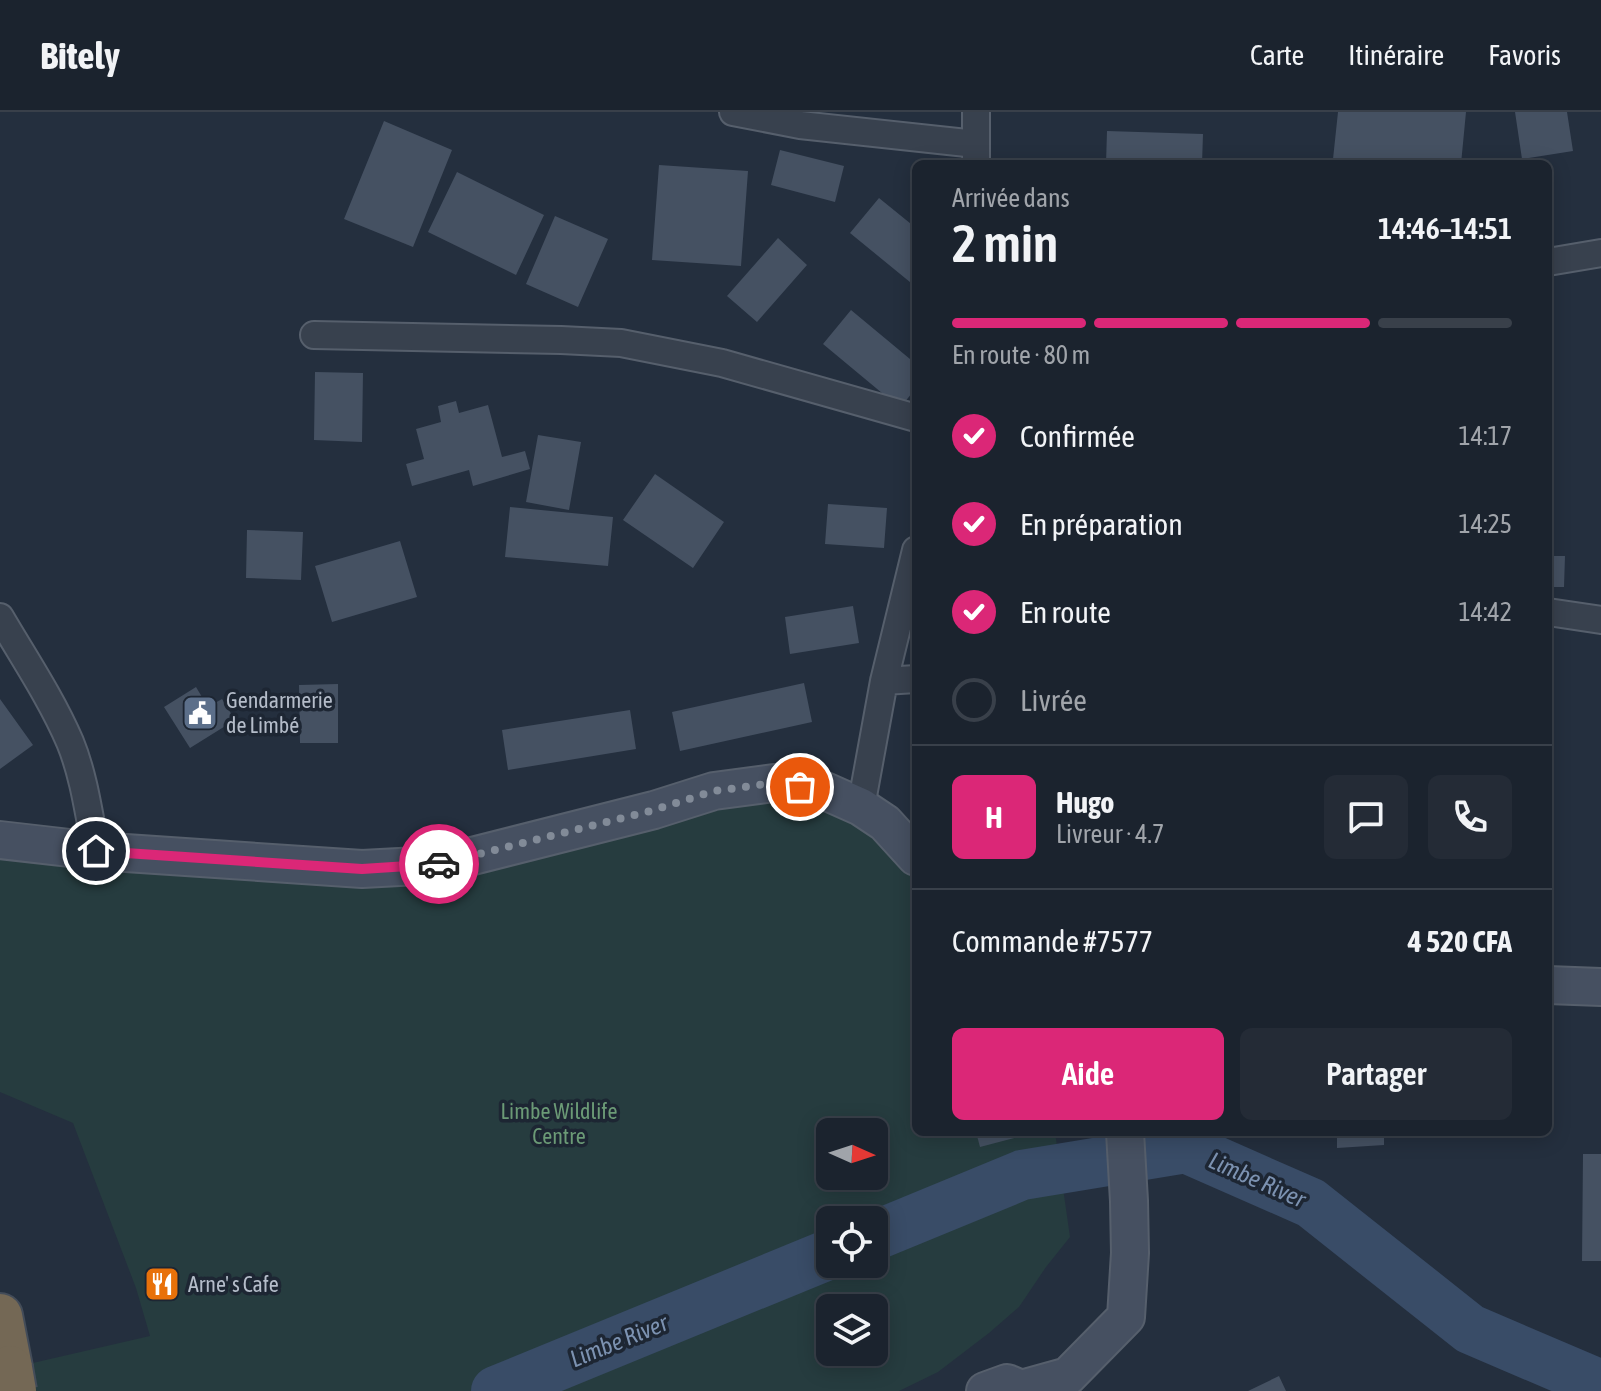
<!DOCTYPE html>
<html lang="fr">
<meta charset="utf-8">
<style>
body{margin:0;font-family:"Asap Condensed",sans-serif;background:#242b36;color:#f1f3f6;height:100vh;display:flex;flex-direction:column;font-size:30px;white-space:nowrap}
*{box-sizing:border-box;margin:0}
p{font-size:26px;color:#a0a4aa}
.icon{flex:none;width:44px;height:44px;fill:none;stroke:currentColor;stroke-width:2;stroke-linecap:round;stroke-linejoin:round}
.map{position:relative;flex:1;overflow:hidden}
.sheet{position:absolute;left:912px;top:48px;width:640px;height:976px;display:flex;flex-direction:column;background:#1b232e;border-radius:12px;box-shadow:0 4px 20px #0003,0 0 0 2px #39404a}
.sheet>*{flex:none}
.needle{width:52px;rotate:93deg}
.tools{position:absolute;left:816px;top:1006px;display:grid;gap:16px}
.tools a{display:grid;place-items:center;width:72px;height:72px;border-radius:12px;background:#1b232e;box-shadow:0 4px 20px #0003,0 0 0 2px #39404a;font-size:40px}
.pin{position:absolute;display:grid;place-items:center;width:68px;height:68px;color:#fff;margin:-34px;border:4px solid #fff;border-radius:50%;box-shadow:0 2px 8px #0007}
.courier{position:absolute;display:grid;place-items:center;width:80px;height:80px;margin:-40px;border:6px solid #db2777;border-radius:50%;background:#fff;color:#222;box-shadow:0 2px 10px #0007}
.overview em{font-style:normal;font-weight:600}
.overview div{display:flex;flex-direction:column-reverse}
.overview{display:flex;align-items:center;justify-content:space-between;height:136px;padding:0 40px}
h1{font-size:52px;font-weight:600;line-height:60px}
.bar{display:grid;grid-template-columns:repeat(4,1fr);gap:12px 8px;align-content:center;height:96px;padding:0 40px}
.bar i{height:10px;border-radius:6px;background:#39404a}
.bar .selected{background:#db2777}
.bar p{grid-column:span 4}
.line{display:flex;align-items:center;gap:20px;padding:0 40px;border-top:2px solid #39404a}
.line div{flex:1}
.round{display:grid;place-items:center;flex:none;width:84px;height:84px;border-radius:12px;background:#242b36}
ol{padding:0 40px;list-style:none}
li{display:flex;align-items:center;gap:24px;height:88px}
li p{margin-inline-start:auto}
li .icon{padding:8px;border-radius:50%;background:#db2777;color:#fff;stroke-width:4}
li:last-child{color:#a0a4aa}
li i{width:44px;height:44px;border:4px solid #39404a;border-radius:50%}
.button{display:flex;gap:16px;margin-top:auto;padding:16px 40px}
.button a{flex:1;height:92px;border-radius:12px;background:#db2777;color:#fff;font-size:32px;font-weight:600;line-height:92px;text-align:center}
.button a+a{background:#242b36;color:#f1f3f6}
header{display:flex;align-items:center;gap:48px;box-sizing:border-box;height:112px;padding:0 40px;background:#1b232e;border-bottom:2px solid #39404a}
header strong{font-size:38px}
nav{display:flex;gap:44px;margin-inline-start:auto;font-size:28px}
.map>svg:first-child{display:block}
.green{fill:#263c3f;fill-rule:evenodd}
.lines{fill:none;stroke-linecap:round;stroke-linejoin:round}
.river{stroke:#394c67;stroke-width:50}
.building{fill:#455162}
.street-casing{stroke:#565f6c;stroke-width:30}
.secondary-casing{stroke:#565f6c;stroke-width:40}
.highway-casing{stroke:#434c59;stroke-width:48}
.street{stroke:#38414e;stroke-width:26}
.secondary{stroke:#465061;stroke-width:36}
.highway{stroke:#746855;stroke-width:44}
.highway-bridge-casing{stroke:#434c59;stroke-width:48;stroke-linecap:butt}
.highway-bridge{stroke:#746855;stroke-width:44}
.done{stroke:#828b98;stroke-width:8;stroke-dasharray:0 14.4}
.route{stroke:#db2777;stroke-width:10}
.labels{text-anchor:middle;stroke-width:7;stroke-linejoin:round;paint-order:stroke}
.poi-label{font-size:22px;fill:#b4bcc9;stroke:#1d2633;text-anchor:start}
.park-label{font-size:22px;fill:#6b9a76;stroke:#1d2633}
.water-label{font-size:24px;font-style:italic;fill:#7c92b1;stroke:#1d2633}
</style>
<header>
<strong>Bitely</strong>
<nav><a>Carte</a><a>Itinéraire</a><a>Favoris</a></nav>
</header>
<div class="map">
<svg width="1601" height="1279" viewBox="0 0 1601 1279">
<rect width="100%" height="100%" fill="#242f3e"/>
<path class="green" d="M771 675 888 725 916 766V1020H1055L1070 1125 1046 1155 1019 1195 989 1221 938 1260 899 1279H0L11 1256 150 1224 136 1176 73 1011 0 980V748L89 745 392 770ZM830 1020H874V1064H830ZM830 1108H874V1152H830ZM830 1196H874V1240H830Z"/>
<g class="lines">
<path class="river" d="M874 1124 1022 1063 1186 1036 1311 1091 1470 1217 1601 1273
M496 1279 830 1142"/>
</g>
<path class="building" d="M1338 0H1466L1461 52H1383L1333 47Z
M1515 0H1567L1573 39 1522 47Z
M384 9 452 38 413 135 344 107Z
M1107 19 1203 22 1202 52H1106Z
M780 38 844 54 835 90 771 73Z
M1013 48 1036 50V52H1012Z
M659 53 748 59 741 154 652 148Z
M457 60 544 103 516 163 428 120Z
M879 86 916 116V175L850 121Z
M555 104 608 127 578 195 526 172Z
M778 126 807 153 757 210 727 184Z
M851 198 916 252V276L900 296 823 232Z
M315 260 363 261 362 330 314 328Z
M456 289 459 301 488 293 502 345 525 339 530 357 473 374 469 358 412 374 406 352 424 347 416 317 441 310 438 294Z
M538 323 581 330 569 398 526 390Z
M655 362 724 410 693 456 623 408Z
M828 392 887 396 884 436 825 432Z
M510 395 613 405 608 454 505 445Z
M247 418 303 420 301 468 246 466Z
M400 429 417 485 332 510 315 454Z
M1548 444H1565L1564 475H1548Z
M853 494 859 531 790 542 785 505Z
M804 571 812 610 680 639 672 600Z
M338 572V631H300L299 573Z
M196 575 208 595 222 587 235 608 190 636 164 595Z
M0 587 33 633 0 657Z
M630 598 636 637 508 658 502 618Z
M976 1020H1033V1021L980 1035Z
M1337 1020H1384V1033L1337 1036Z
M1583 1042H1601V1149H1582Z
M1279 1264 1286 1279H1248Z"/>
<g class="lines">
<defs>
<path id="street" d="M733 0 800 13 976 32
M976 52V0
M1548 150 1601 141
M314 223 561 228 621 231 722 251 916 306
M1548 500 1601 508
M0 505C24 546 51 586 70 630 84 664 89 703 96 739
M884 569 916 567
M861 695 884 569 916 438"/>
<path id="secondary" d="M0 728 96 739 362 757 437 753 654 698 714 679 774 671 825 679 861 695 885 711 916 745
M1548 873 1601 875
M985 1279 1007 1271 1021 1277 1068 1264 1126 1205 1130 1141 1129 1089 1125 1020"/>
<path id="highway" d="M0 1204 10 1256"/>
</defs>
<use href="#street" class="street-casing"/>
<use href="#secondary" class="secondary-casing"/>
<use href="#highway" class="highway-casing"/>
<use href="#street" class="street"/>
<use href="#secondary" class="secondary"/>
<use href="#highway" class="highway"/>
<defs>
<path id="highway-bridge" d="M10 1256 14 1279"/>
</defs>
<use href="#highway-bridge" class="highway-bridge-casing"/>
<use href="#highway-bridge" class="highway-bridge"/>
</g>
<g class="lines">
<path class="done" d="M439 752 654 698 714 679 774 671 800 675"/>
<path class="route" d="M96 739 362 757 439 752"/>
</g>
<defs>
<symbol id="civic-square" viewBox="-11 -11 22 22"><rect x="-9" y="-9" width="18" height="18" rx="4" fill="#5c6f8a" stroke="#1d2633"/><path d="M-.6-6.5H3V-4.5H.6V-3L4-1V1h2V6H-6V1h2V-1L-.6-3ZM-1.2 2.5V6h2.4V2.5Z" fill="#fff"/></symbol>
<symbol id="restaurant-square" viewBox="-11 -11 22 22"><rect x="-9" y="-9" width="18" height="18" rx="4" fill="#e8710a" stroke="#1d2633"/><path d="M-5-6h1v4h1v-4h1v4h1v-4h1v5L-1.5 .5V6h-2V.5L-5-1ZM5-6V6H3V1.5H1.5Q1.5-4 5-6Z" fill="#fff"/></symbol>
</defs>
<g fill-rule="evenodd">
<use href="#civic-square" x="180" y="581" width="40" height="40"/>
<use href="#restaurant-square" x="142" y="1152" width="40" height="40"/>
</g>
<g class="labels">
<g class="poi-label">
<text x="226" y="596">Gendarmerie<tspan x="226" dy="25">de Limbé</tspan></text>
<text x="188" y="1180">Arne' s Cafe</text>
</g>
<g class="park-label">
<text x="559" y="1007">Limbe Wildlife<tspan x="559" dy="25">Centre</tspan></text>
</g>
<g class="water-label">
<text transform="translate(1257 1068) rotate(24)" y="8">Limbe River</text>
<text transform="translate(619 1229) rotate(-22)" y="8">Limbe River</text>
</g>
</g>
</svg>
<div class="tools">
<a><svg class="needle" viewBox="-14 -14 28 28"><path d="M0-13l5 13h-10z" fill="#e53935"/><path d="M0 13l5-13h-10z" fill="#a0a4aa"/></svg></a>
<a><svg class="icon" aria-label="locate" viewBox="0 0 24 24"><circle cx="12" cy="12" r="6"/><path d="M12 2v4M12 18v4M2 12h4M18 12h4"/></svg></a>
<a><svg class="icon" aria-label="layers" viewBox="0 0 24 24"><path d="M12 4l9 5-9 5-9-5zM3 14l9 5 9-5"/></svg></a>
</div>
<div class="pin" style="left:800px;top:675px;background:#ea580c"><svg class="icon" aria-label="bag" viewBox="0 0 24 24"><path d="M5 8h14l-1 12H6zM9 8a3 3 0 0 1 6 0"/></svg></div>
<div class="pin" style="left:96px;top:739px;background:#1f2937"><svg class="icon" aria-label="home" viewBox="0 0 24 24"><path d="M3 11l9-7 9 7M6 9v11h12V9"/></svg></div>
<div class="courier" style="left:439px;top:752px"><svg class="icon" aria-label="car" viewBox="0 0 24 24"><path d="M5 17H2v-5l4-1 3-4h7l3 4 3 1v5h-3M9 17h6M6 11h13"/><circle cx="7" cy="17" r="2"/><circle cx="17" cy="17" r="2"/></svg></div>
<section class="sheet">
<div class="overview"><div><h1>2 min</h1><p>Arrivée dans</p></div><em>14:46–14:51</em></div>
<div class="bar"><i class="selected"></i><i class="selected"></i><i class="selected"></i><i></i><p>En route · 80 m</p></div>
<ol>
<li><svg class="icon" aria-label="check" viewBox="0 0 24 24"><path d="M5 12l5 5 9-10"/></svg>Confirmée<p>14:17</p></li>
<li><svg class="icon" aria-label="check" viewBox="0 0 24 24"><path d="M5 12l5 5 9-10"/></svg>En préparation<p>14:25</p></li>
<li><svg class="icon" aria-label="check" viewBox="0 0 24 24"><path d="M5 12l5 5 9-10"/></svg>En route<p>14:42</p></li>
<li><i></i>Livrée</li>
</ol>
<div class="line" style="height:144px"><b class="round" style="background:#db2777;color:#fff">H</b><div><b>Hugo</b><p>Livreur · 4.7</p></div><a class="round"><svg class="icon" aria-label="chat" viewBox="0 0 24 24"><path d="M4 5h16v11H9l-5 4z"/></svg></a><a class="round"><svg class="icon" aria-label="phone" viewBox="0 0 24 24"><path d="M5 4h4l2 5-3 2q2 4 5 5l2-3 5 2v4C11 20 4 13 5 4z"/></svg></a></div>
<div class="line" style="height:104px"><div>Commande #7577</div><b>4 520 CFA</b></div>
<div class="button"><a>Aide</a><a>Partager</a></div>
</section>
</div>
